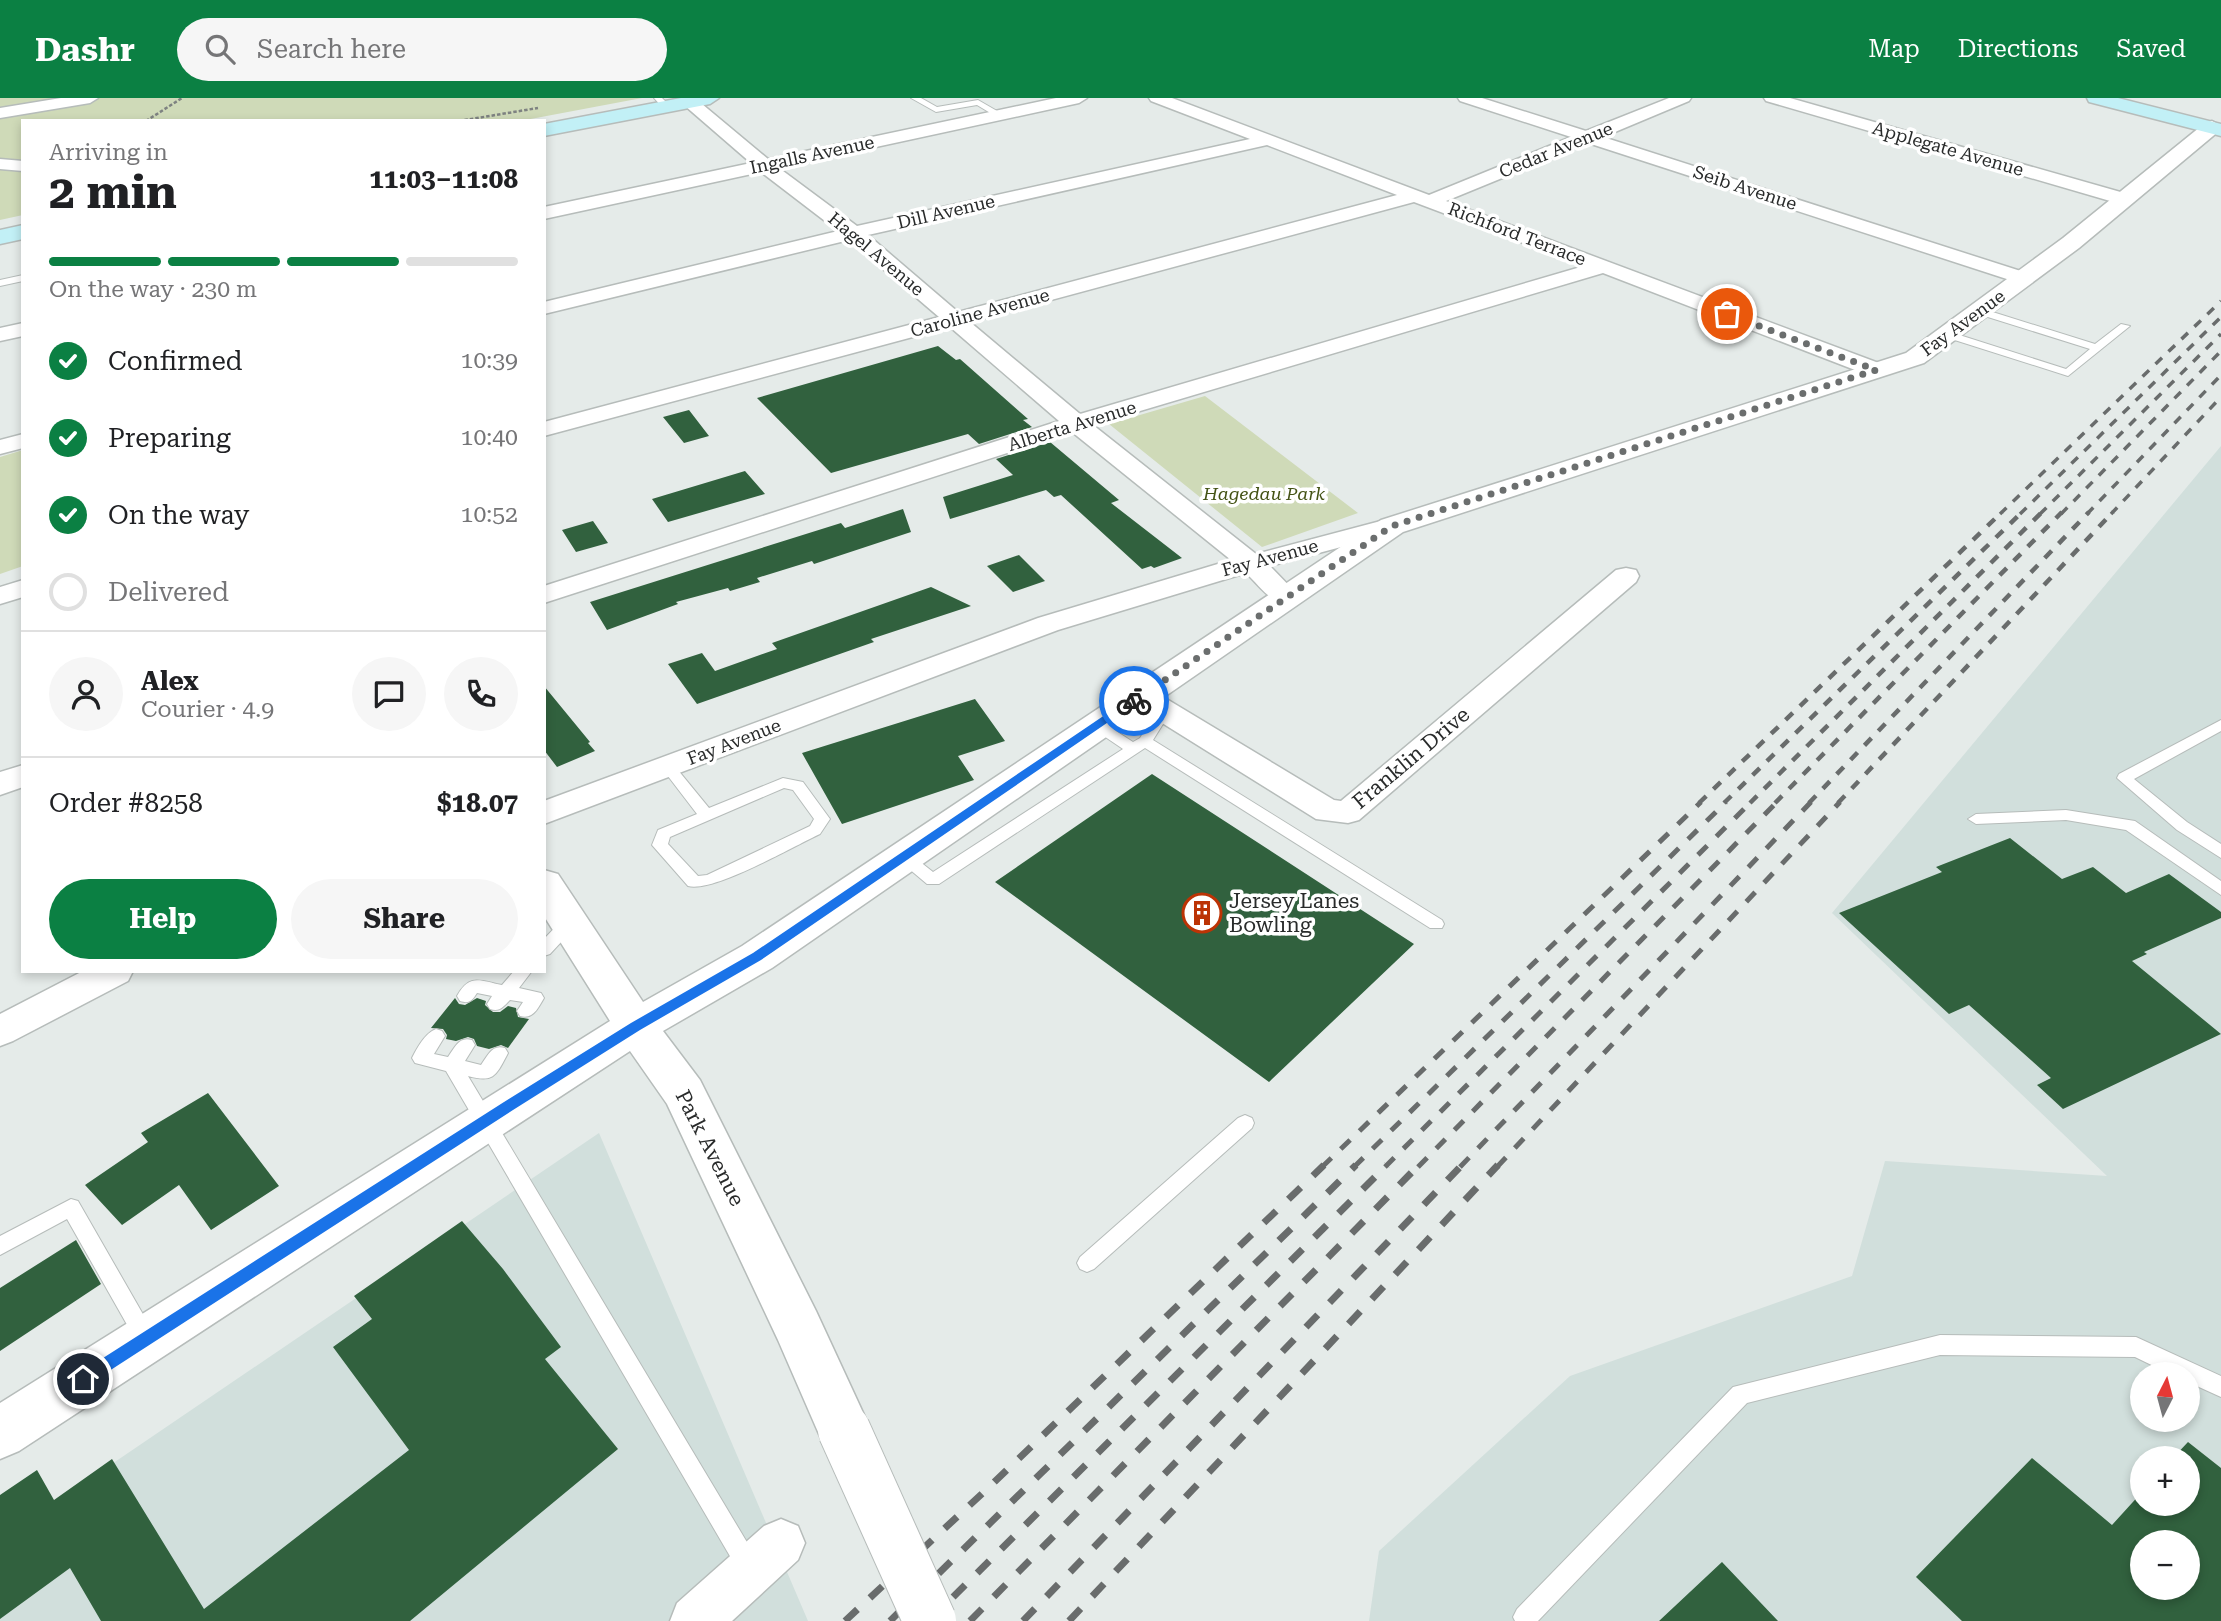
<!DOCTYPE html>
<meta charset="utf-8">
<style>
body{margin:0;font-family:"Roboto Serif",serif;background:#f6f6f6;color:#202124;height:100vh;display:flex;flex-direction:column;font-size:26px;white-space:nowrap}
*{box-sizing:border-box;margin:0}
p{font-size:23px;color:#757577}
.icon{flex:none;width:38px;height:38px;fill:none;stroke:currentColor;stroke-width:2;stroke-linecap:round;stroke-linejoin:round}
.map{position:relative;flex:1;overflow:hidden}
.panel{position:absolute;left:21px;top:21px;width:525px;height:854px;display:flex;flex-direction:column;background:#fff;border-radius:0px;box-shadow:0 4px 10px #0003}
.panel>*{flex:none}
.needle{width:46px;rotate:6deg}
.fabs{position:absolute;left:2130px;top:1264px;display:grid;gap:14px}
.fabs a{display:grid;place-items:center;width:70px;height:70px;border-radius:50%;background:#fff;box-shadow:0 4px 10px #0003;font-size:35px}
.pin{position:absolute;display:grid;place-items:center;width:60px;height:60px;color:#fff;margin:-30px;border:4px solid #fff;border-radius:50%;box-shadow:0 2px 7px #0007}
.courier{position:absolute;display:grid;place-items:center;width:70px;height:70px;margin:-35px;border:5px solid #1a73e8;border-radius:50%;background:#fff;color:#222;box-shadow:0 2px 9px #0007}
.head em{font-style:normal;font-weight:700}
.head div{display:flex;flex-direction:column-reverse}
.head{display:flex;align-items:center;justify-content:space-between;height:119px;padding:0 28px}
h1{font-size:46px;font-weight:700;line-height:52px}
.bar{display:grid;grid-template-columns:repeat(4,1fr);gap:10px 7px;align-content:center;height:84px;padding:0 28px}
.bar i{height:9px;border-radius:5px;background:#e0e0e0}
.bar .current{background:#0b8043}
.bar p{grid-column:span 4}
.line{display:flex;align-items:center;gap:18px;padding:0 28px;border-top:2px solid #e0e0e0}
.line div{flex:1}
.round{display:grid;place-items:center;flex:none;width:74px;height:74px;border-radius:37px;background:#f6f6f6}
ol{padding:0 28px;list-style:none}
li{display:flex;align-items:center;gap:21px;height:77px}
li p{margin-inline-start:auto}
li .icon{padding:7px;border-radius:50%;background:#0b8043;color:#fff;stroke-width:4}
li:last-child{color:#757577}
li i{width:38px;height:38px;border:4px solid #e0e0e0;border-radius:50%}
.cta{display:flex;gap:14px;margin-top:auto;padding:14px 28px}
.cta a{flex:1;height:80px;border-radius:42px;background:#0b8043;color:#fff;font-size:28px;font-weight:700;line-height:80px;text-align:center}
.cta a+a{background:#f6f6f6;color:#202124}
header{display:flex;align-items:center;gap:42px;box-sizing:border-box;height:98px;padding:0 35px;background:#0b8043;color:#fff}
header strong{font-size:33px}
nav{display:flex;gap:38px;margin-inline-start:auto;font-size:24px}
.search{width:490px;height:63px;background:#f6f6f6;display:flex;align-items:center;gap:18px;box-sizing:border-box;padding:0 24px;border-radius:38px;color:#757577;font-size:26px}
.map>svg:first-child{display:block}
.built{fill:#d1dfdc;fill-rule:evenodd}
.green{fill:#cfdab8}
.building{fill:#31613e;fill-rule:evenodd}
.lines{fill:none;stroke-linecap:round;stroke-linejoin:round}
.service-casing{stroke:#b6bcba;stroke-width:2}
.minor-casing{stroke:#b6bcba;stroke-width:3}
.tertiary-casing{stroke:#b6bcba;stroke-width:3}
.secondary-casing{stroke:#b6bcba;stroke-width:3}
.path{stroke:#7e8281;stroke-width:2.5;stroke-dasharray:3.5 2;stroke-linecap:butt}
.service{fill:#fff;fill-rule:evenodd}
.minor{fill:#fff;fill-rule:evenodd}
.tertiary{fill:#fff;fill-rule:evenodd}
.secondary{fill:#c2f0f6;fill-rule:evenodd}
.rail-far3{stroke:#696c6c;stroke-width:3.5;stroke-dasharray:9 9;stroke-linecap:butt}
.rail-far2{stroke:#696c6c;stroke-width:4.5;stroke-dasharray:10 10;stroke-linecap:butt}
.rail-far1{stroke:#696c6c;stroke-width:5;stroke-dasharray:13 13;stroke-linecap:butt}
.rail{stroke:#696c6c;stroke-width:7;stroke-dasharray:17 17;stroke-linecap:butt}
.tertiary-bridge-casing{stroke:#b6bcba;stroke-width:54;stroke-linecap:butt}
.tertiary-bridge{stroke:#fff;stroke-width:52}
.route{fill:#1a73e8}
.done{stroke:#6b6e6e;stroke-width:7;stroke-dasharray:0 12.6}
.labels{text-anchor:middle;stroke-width:7;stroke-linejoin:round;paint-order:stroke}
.far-street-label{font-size:18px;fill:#292b2b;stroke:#fff}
.far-park-label{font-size:18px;font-style:italic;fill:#445315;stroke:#fff}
.street-label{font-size:21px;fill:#292b2b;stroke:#fff}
.poi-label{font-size:21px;fill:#292b2b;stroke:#fff;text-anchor:start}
</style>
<header>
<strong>Dashr</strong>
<div class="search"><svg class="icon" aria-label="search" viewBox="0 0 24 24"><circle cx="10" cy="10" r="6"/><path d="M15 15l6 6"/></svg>Search here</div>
<nav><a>Map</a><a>Directions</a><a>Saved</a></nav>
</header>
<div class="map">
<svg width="2221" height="1523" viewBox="0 0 2221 1523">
<rect width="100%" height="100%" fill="#e5ebe9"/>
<path class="built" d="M2221 348V1523H1369L1379 1453 1570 1278 1852 1178 1885 1063 2107 1078 1832 815ZM2142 1276H2188V1321H2142ZM2142 1360H2188V1405H2142ZM2142 1444H2188V1489H2142Z
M599 1035 808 1523H0V1442Z"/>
<path class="green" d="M0 0H642L520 23H23V117L0 122Z
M1205 298 1358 415 1262 449 1109 326Z
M23 352V468L0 476V359Z"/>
<path class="building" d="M938 248 956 262 960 261 1028 321 1023 322 1032 329 979 346 968 336 831 375 757 300Z
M689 312 709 338 684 345 663 319Z
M1050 344 1119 402 1111 405 1182 460 1154 470 1151 468 1142 471 1061 397 1054 399 1046 392 950 421 943 399 1013 377 996 361Z
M745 373 765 396 668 424 652 401Z
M903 411 911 434 814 466 812 463 757 480 760 484 730 493 728 490 676 504 678 506 607 532 590 504 841 425 845 430Z
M593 423 608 445 576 454 562 432Z
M1019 457 1045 483 1013 494 987 468Z
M931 489 971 508 871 541 874 544 697 606 668 566 702 555 715 573 777 551 772 545Z
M544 588 590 644 588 645 595 653 557 669 544 652Z
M975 601 1005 643 958 658 974 682 842 726 802 655Z
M1152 676 1414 846 1269 984 995 784Z
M2010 740 2062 781 2093 769 2126 795 2169 776 2221 814V820L2144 854 2147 856 2132 863 2221 936 2063 1011 2037 987 2051 980 1969 907 1949 916 1839 815 1942 774 1936 769Z
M455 900 459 906 465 907 477 900 486 903 485 907 493 914H500L508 908 516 910 518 919 529 921 508 950 501 947 489 951 477 948 474 941 468 939 456 943 446 941 447 937 443 931 431 930Z
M208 995 279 1088 211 1132 179 1087 122 1127 85 1087 148 1044 141 1035Z
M462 1123 503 1171 561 1249 545 1261 618 1351 410 1523H101L70 1470 0 1521V1397L37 1372 54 1402 112 1361 204 1511 409 1352 333 1249 372 1221 354 1198Z
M76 1142 101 1186 0 1253V1190Z
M2188 1344 2221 1370V1523H1962L1916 1479 2032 1360 2112 1427 2142 1394V1405H2188V1360H2173ZM2142 1444H2188V1489H2142Z
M1722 1464 1778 1523H1659Z"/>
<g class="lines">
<defs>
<path id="service" d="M654 0H662L670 8 663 10Z
M911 0H921L937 9 978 2 1004 17 997 19 977 7 936 14Z
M23 177V183L0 188V182Z
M1975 211H1983L2095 246 2121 226 2130 228 2068 278 1942 238V234H1950L2066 271 2090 251 1975 215Z
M1164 608 1171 613 1153 642 1442 822 1444 826 1442 830H1430L1145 650 939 786H927L895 759 897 755H909L933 774 1123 651 1092 630 1090 627 1092 624H1102L1133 644 1140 640 1159 610Z
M2221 622V633L2134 681 2187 724 2221 746V760L2177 732 2117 680 2119 676Z
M668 664 673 666 709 710 783 680 803 684 830 721 820 736C794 748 713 795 688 788L652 747 658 732 697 716 661 669ZM784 690 793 692 814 721 810 728 707 777 698 778 668 746 670 739Z
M2066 712 2135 723 2221 783V797L2126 732 2066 722 1976 726 1968 721 1976 716Z
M570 818 576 820 578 824 576 828 550 856 544 858V841L564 820Z
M514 873H532L519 890 541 895 544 900C538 910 533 922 520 918L517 913 523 904 510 902C503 909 500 914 490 911L487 906 492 898 477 895C472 903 469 906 460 903L457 898C470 875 480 883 502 887Z
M436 931 442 933 445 938 434 956 448 959C455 949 459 938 472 942L475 947 465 963 481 967C488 957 492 946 505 950L508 955C496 978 494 985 468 978L757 1461 761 1469 757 1477 749 1481 741 1477 446 973 415 965 412 960C417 950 425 935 436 931Z
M1245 1017 1252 1020 1254 1025 1252 1030 1094 1171 1087 1174 1080 1171 1077 1165 1080 1159 1238 1020Z
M71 1101 78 1103 152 1232 155 1239 152 1246 145 1249 138 1246 67 1121 0 1157V1138Z
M1940 1237 2136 1239 2221 1278V1299L2188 1284V1276H2170L2135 1259 1940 1257 1747 1305 1538 1523H1515L1513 1519 1517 1511 1733 1289Z"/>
<path id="minor" d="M61 0H98L90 5 0 20V10Z
M686 0 696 1 768 61 1056 0H1087L1079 5 779 70 857 128 1250 41 1151 3 1149 0H1172L1429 97 1571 39 1460 3 1458 0H1482L1586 33 1669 0H1691L1689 3 1603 39 2030 176 2033 180 2030 184H2016L1588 45 1446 103 1884 267 1887 272 1884 277H1868L1603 175 1093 327 1256 456 1392 420 1401 423 1405 428 1401 433 1270 468 1300 499 1296 505C1273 510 1261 489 1246 475L1058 532 544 726V703L1038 520 1231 462 1072 334 544 505V488L1059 323 950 229 544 338V324L939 219 849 142 544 216V204L838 133 761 74 544 121V109L751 65 684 7 682 4ZM1267 47 1397 97 958 214 868 137ZM1414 104 1584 168 1080 316 970 224Z
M1764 0H1790L2131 97 2133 101 2131 105H2117L1766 3Z
M0 61 23 63V73L0 71Z
M23 225V238L0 243V230Z
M23 336V350L0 356V342Z
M1626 470 1636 472 1639 478 1636 484 1359 722 1348 725 1316 721 1130 605 1125 598 1130 591 1140 589 1150 591 1334 702 1341 703 1616 472Z
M23 482V499L0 506V489Z
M23 667V689L0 697V674Z
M83 873H133L128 883 13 943 0 948V916Z
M781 1421 798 1428 805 1445 798 1462 732 1523H670L677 1505 764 1428Z"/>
<path id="tertiary" d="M2212 23 2221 28 2219 33 2079 150 1924 265 1403 434 772 870 663 933 700 982 816 1213 871 1332 863 1350 844 1358 825 1350 778 1242 667 1006 630 953 19 1353 0 1361V1305L610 923 544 818V772L558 776 643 904 742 848 1381 422 1906 255 2063 140 2205 25Z"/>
<path id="secondary" d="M681 0H719L710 6 544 38V26Z
M2087 0H2118L2221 26V38L2089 4Z
M23 127V141L0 146V132Z"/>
</defs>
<use href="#service" class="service-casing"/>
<use href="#minor" class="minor-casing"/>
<use href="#tertiary" class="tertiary-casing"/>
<use href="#secondary" class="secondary-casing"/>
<path class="path" d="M146 23 182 0
M459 23 538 10"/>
<use href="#service" class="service"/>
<use href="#minor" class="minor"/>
<use href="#tertiary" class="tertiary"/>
<use href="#secondary" class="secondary"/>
<path class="rail-far3" d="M2000 416 2221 203
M2020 416 2221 219
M2040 416 2221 236
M2061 416 2221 253
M2087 416 2221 277
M2111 416 2221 299"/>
<path class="rail-far2" d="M1699 705 2002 414
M1724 705 2022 414
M1750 705 2042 414
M1775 705 2062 414
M1809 705 2089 414
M1838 705 2113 414"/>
<path class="rail-far1" d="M1322 1069 1701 704
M1354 1069 1726 704
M1385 1069 1751 704
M1418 1069 1777 704
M1460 1069 1811 704
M1497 1069 1840 704"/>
<path class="rail" d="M845 1523 986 1392 1324 1067
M890 1523 1356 1067
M929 1523 1387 1067
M970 1523 1419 1067
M1023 1523 1462 1067
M1069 1523 1498 1067"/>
<defs>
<path id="tertiary-bridge" d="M844 1332 930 1523"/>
</defs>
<use href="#tertiary-bridge" class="tertiary-bridge-casing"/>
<use href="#tertiary-bridge" class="tertiary-bridge"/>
</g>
<path class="route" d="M1130 600 1139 603 761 862 640 932 513 1012 89 1286 83 1288 78 1286 76 1281 78 1276 504 1004 631 925 753 855Z"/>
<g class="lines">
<path class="done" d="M1134 603 1392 428 1876 272 1727 216"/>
</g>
<defs>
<symbol id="building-ring" viewBox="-11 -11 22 22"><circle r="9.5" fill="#fff" stroke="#bc3305" stroke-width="1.5"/><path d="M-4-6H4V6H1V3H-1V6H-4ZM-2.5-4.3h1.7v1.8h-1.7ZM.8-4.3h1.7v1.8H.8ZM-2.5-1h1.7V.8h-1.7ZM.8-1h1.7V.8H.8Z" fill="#bc3305"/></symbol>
</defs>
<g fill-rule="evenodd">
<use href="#building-ring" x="1180" y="793" width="44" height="44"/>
</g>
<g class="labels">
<g class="far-street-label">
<text transform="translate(1948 51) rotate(16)" y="6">Applegate Avenue</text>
<text transform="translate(1556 52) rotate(-22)" y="6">Cedar Avenue</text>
<text transform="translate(812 57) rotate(-12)" y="6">Ingalls Avenue</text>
<text transform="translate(1745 90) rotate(18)" y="6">Seib Avenue</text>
<text transform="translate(946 114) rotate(-13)" y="6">Dill Avenue</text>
<text transform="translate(1517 136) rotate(21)" y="6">Richford Terrace</text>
<text transform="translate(876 156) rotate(40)" y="6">Hagel Avenue</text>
<text transform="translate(980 215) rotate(-15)" y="6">Caroline Avenue</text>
<text transform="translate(1963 225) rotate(-36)" y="6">Fay Avenue</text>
<text transform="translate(1072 328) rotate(-17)" y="6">Alberta Avenue</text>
<text transform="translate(1270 460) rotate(-15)" y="6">Fay Avenue</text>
<text transform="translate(734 644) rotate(-21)" y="6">Fay Avenue</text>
</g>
<g class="far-park-label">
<text x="1264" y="402">Hagedau Park</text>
</g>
<g class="street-label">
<text transform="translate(1411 660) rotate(-40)" y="7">Franklin Drive</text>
<text transform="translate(710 1050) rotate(63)" y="7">Park Avenue</text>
</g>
<g class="poi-label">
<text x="1229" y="810">Jersey Lanes<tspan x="1229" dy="24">Bowling</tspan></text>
</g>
</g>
</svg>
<div class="fabs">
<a><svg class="needle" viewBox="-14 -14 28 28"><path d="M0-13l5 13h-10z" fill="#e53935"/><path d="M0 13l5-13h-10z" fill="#757577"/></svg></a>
<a>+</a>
<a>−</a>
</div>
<div class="pin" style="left:1727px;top:216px;background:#ea580c"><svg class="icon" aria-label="bag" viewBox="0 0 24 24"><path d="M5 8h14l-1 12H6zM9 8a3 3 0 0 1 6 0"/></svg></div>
<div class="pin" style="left:83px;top:1281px;background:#1f2937"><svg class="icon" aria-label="home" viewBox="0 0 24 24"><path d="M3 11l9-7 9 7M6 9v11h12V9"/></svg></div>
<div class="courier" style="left:1134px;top:603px"><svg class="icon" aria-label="bike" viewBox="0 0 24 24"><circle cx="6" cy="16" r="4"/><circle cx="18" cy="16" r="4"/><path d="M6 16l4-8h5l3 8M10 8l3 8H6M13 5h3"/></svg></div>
<section class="panel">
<div class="head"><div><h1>2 min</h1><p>Arriving in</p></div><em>11:03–11:08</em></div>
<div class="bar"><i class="current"></i><i class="current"></i><i class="current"></i><i></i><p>On the way · 230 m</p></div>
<ol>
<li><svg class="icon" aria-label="check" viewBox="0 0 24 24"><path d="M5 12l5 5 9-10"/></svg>Confirmed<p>10:39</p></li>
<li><svg class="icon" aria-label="check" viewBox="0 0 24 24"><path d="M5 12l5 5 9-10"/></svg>Preparing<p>10:40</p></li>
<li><svg class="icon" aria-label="check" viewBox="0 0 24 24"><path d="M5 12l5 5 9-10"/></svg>On the way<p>10:52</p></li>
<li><i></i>Delivered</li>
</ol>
<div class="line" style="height:126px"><a class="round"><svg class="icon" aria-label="person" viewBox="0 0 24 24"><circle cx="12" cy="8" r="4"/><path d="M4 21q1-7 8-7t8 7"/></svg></a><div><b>Alex</b><p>Courier · 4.9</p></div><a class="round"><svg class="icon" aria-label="chat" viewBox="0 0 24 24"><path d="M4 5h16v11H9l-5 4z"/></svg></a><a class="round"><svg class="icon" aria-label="phone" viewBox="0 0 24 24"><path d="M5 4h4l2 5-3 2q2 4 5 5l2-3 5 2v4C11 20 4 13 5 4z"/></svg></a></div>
<div class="line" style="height:91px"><div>Order #8258</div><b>$18.07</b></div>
<div class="cta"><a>Help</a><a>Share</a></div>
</section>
</div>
